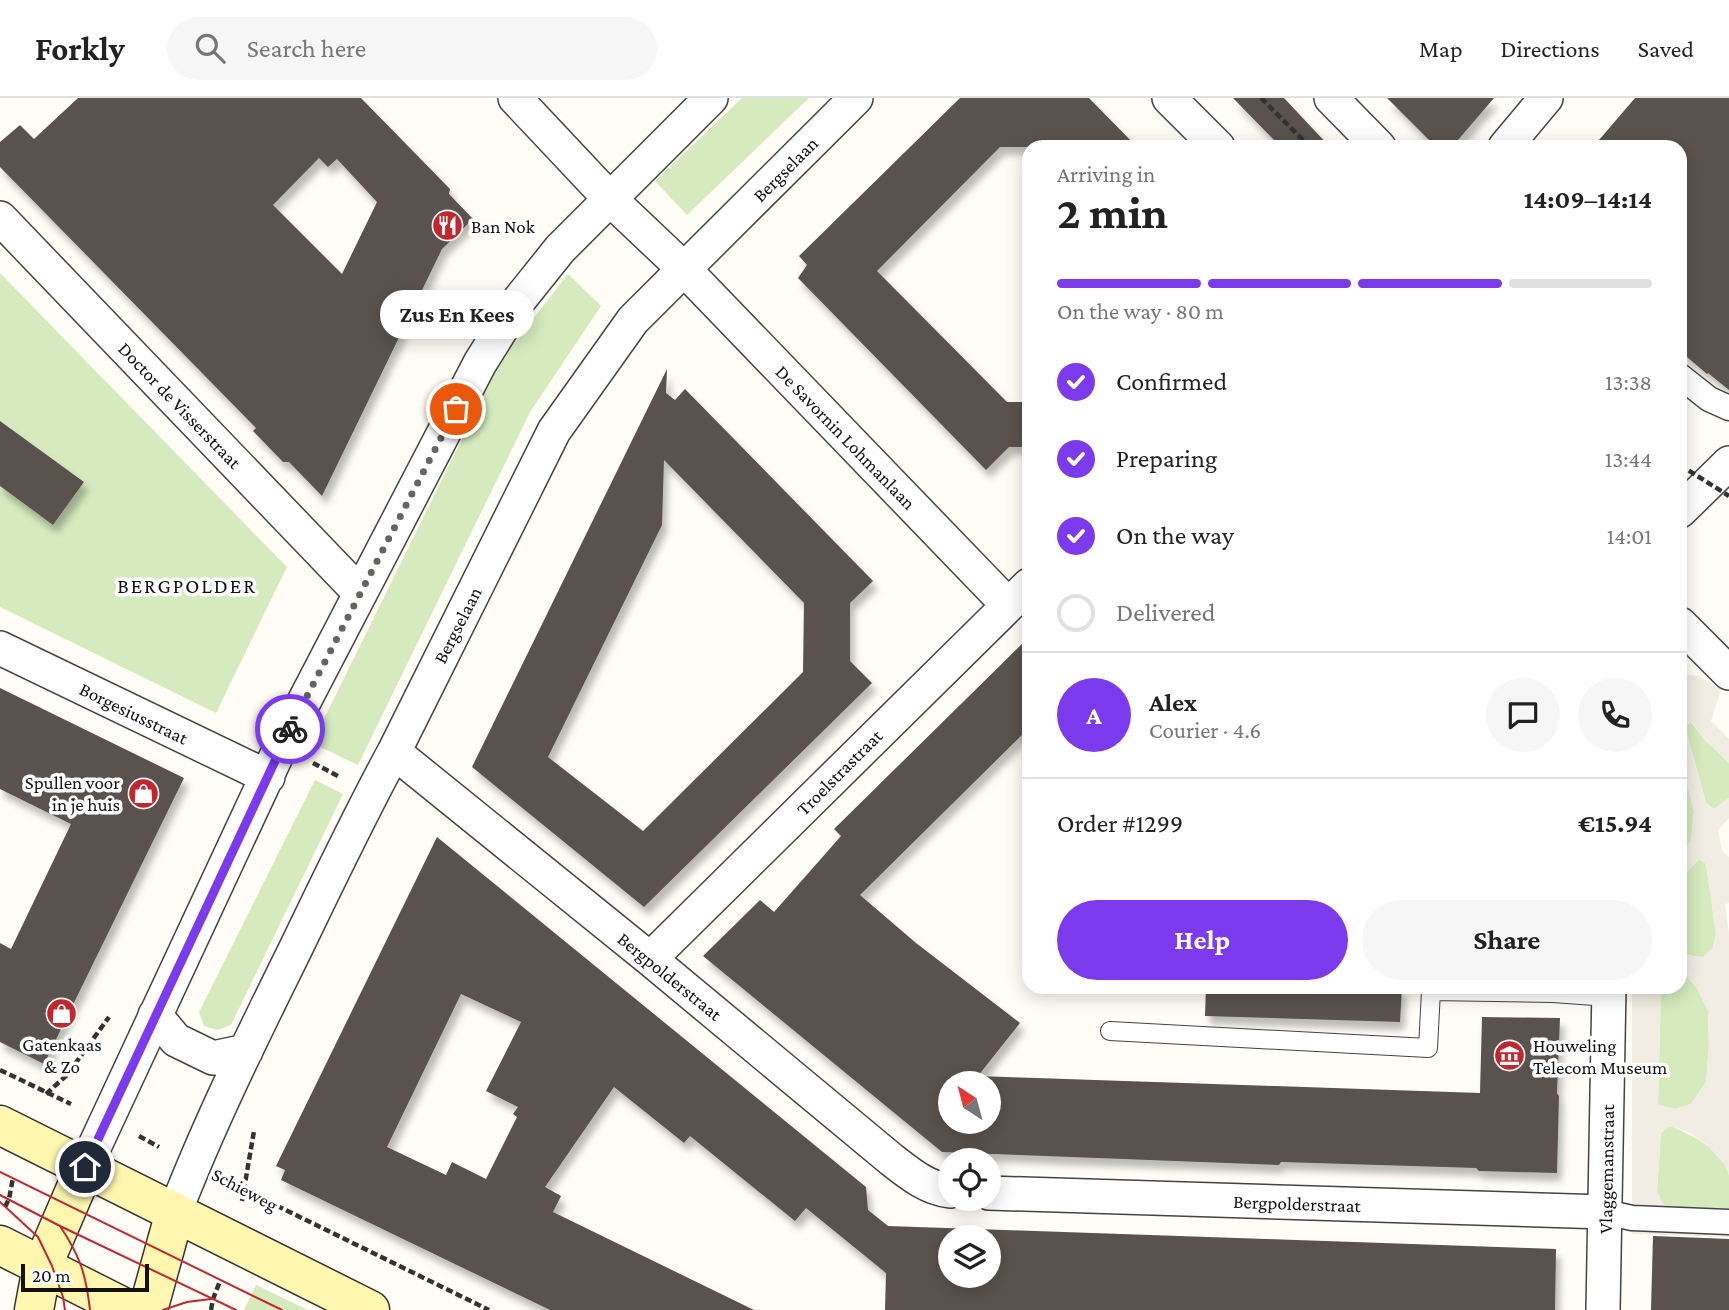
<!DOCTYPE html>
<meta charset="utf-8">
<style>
body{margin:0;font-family:"Crimson Pro",serif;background:#f6f6f6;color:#222;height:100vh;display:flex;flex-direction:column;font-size:26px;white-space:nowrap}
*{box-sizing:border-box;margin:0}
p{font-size:23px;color:#767676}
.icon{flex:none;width:38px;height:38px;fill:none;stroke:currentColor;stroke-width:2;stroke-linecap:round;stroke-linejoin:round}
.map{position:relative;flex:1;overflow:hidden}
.sheet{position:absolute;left:1022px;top:42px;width:665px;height:854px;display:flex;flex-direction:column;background:#fff;border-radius:21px;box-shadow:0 4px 18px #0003}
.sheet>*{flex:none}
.needle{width:46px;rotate:324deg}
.tools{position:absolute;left:938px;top:973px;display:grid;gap:14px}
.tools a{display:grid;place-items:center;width:63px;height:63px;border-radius:50%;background:#fff;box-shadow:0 4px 18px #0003;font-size:35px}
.scale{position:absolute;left:21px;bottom:18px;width:128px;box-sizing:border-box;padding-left:7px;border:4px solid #111;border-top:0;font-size:19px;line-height:24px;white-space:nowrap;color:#111;-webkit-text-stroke:5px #fff;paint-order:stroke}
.pin{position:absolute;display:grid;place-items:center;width:60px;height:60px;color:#fff;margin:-30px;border:4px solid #fff;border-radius:50%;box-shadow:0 2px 7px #0007}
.courier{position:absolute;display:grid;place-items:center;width:70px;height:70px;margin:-35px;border:5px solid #7c3aed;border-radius:50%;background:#fff;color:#222;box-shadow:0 2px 9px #0007}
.bubble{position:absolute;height:49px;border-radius:24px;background:#fff;box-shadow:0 4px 18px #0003;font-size:23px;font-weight:700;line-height:49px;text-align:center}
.headline em{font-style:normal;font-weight:700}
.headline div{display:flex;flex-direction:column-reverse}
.headline{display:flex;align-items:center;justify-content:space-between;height:119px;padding:0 35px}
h1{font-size:46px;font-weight:700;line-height:52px}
.bar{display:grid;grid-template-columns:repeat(4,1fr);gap:10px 7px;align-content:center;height:84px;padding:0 35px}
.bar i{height:9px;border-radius:5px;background:#e0e0e0}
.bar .active{background:#7c3aed}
.bar p{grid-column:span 4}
.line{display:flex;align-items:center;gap:18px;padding:0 35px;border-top:2px solid #e0e0e0}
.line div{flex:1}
.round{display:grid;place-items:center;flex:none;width:74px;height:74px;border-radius:37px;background:#f6f6f6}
ol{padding:0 35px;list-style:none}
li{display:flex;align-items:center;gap:21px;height:77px}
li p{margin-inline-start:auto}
li .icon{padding:7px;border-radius:50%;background:#7c3aed;color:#fff;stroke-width:4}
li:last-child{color:#767676}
li i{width:38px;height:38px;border:4px solid #e0e0e0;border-radius:50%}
.cta{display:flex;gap:14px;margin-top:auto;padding:14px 35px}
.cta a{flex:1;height:80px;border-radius:42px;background:#7c3aed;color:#fff;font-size:28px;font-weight:700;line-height:80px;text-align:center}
.cta a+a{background:#f6f6f6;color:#222}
header{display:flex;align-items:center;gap:42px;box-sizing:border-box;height:98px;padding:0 35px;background:#fff;border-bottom:2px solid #e0e0e0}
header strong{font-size:33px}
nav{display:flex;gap:38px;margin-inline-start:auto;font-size:24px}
.search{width:490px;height:63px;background:#f6f6f6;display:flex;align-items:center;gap:18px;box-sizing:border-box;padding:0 24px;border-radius:38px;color:#767676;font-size:26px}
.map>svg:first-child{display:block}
.green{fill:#d5ebbd}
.plaza{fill:#f1ede2}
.building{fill:#5a524d;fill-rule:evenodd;filter:url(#shadow)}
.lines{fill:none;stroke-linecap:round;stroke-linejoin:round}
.service-casing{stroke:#444;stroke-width:20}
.pedestrian-casing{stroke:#444;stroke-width:27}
.minor-casing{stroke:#444;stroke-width:36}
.secondary-casing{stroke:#333;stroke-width:41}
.path{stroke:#333;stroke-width:4.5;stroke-dasharray:7 3.5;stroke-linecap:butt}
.service{stroke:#fff;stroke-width:18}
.pedestrian{stroke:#fff;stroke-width:24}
.minor{stroke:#fff;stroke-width:33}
.secondary{stroke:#fff6b0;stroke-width:38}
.tram{stroke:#c4262e;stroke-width:2}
.path-bridge{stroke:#333;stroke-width:4.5;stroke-dasharray:7 3.5;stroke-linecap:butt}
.done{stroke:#646461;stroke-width:7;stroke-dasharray:0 12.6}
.route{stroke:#7c3aed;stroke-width:9}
.labels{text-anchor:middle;stroke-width:7;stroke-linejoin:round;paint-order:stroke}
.street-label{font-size:19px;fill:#111;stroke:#fff}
.poi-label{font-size:19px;fill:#111;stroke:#fff;text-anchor:start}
.neighbourhood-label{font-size:21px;letter-spacing:2px;fill:#111;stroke:#fff}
</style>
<header>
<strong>Forkly</strong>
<div class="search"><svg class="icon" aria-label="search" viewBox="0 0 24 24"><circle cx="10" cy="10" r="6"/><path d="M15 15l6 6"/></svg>Search here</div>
<nav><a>Map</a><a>Directions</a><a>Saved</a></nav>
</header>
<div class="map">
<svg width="1729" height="1212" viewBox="0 0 1729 1212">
<defs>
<filter id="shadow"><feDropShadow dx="4.5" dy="8" stdDeviation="3.5" flood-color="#0004"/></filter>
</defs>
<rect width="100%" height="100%" fill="#fffdf5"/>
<path class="green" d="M742 0H809L687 117 655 83Z
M0 175 287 469 216 615 0 509V388L53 427 84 384 0 323Z
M568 176 601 208 530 314 358 667 312 645 501 262Z
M1691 624 1703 640 1729 665V700L1714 711 1706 705 1685 628Z
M1680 657 1694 714 1691 743 1680 760Z
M315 682 343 696 231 927 218 932 204 928 199 914Z
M1699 761 1706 765 1716 836 1713 850 1703 859 1692 858 1680 854V778L1690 771Z
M1680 871 1697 890 1708 912 1709 949 1706 984 1691 1006 1675 1011 1658 1007 1661 889H1680Z
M1670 1028C1691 1036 1724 1053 1729 1077 1729 1088 1729 1101 1729 1111L1681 1113 1662 1106 1657 1093 1661 1035Z
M256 1187 308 1212H244Z"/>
<path class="plaza" d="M1680 576 1698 578 1721 591 1711 623 1729 641V665L1703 640 1692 624 1685 628 1706 705 1714 711 1729 700V720L1718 732 1722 753 1729 759V804L1725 807 1729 835V1077L1724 1066 1706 1046 1688 1034 1670 1028 1661 1035 1657 1093 1663 1106 1681 1113 1729 1111V1139L1632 1136V889H1661L1658 1007 1675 1011 1691 1006 1706 984 1709 949 1708 913 1697 890 1680 871V854L1692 858 1703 859 1713 850 1716 836 1706 766 1698 761 1690 771 1680 778V760L1691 743 1694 714 1680 657Z"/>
<path class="building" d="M78 0H361L450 91 449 96 473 121 442 151 322 398 289 364H283L253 333 256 330 0 69V44L20 27 34 41ZM319 60 328 69 337 61 377 104 342 176 273 107Z
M960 0H1089L1137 49H1000L877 173 1007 304H1029V349H1009L986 372 798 180 807 167 799 158Z
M1233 0H1284L1330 49H1283L1275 43Z
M1387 0H1494L1452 49H1436Z
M1635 0H1729V292L1708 275 1707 276 1680 253V49H1593Z
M667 271 666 295 675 302 685 291 873 483 850 505V563L872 585 644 809 472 669ZM664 362 804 505 803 574 643 733 548 659 662 427Z
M0 323 84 384 53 427 0 388Z
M1029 539V630L860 797 916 845 1020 925 978 978 1480 995 1482 919 1560 920 1557 995 1559 998 1557 1075 1479 1073 1476 1070 1281 1064 1279 1067 942 1054 703 858 760 802 774 814 841 738 834 731ZM950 985H989V1024H950Z
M0 590 184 680 44 966 0 944V845L11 851 71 726 0 691Z
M437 739 866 1089 868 1112 888 1128 1556 1151 1555 1212H885L886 1175 806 1110 795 1123 690 1038 684 1045 614 989 545 1089 561 1098 553 1114 754 1212H550L281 1082 285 1072 276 1068ZM461 896 521 924 486 993 518 1009 513 1016 517 1019 486 1081 452 1064 446 1077 387 1049ZM950 1139H989V1178H950Z
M1206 889H1402L1400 924 1205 918Z
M1653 1138 1729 1141V1212H1651Z"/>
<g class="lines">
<defs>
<path id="service" d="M1110 933 1428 950 1431 893 1553 895 1609 899"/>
<path id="pedestrian" d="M1680 278 1709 301 1729 310
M1605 1114 1632 1120 1729 1124"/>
<path id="minor" d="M515 0 610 101 684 171 1008 507
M1169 0 1218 49
M1331 0 1379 49
M1505 49 1546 0
M0 120 360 495
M1680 413 1729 365
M1680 526 1729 575
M0 550 268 679
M394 654 650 861 892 1062C910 1076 927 1090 950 1093
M650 861 1029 487
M155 917 176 942 213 960 246 953
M85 1069 281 648 480 265 520 201 560 151 711 0
M989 1095 1605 1114
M175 1114C209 1026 251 941 293 856 326 788 358 720 394 654L554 333 633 222 856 0
M1603 1212 1609 889"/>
<path id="secondary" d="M0 1027 370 1212
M0 1147 129 1212
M34 1212 42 1169 85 1069
M148 1212 175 1114"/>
</defs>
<use href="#service" class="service-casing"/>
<use href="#pedestrian" class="pedestrian-casing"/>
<use href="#minor" class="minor-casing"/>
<use href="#secondary" class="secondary-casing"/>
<path class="path" d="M1261 0 1310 49
M313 665 340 679
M0 972 71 1006
M46 996 67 977 109 919
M139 1038 159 1049
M231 1082 245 1092 489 1212
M242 1103 254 1033
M5 1109 9 1101 13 1080
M211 1212 213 1201 220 1183"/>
<use href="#service" class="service"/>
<use href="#pedestrian" class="pedestrian"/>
<use href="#minor" class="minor"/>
<use href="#secondary" class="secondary"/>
<path class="tram" d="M0 1074 282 1212
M0 1097 60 1128 236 1212
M0 1104 38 1139 52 1168 63 1199 65 1212
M60 1128C80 1158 86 1176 90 1212
M163 1212 187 1204 211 1201"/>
<path class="path-bridge" d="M1680 367 1729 398"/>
</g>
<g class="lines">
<path class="done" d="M290 631 456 311"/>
<path class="route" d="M85 1069 290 631"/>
</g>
<defs>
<symbol id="restaurant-disc" viewBox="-11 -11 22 22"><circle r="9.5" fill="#c4262e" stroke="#fff"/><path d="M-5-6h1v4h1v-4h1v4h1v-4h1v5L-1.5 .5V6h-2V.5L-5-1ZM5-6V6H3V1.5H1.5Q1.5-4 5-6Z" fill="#fff"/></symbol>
<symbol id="shop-disc" viewBox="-11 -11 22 22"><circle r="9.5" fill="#c4262e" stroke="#fff"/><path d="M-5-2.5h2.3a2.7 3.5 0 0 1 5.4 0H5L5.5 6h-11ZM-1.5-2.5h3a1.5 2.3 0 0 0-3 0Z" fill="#fff"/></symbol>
<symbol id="museum-disc" viewBox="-11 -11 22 22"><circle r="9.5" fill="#c4262e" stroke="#fff"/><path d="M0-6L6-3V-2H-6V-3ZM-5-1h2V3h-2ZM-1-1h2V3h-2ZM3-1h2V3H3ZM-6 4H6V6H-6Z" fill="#fff"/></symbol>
</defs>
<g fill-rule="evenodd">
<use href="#restaurant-disc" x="430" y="110" width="35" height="35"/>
<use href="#shop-disc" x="126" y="678" width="35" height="35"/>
<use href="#shop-disc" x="44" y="898" width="35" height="35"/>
<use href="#museum-disc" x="1492" y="940" width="35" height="35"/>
</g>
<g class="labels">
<g class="street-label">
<text transform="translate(785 71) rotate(-45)" y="7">Bergselaan</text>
<text transform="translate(180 307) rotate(46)" y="7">Doctor de Visserstraat</text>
<text transform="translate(846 339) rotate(46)" y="7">De Savornin Lohmanlaan</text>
<text transform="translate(457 527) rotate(-63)" y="7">Bergselaan</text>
<text transform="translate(134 615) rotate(26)" y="7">Borgesiusstraat</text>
<text transform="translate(839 674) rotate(-45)" y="7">Troelstrastraat</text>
<text transform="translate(670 878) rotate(39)" y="7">Bergpolderstraat</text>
<text transform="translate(1606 1071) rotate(-89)" y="7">Vlaggemanstraat</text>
<text transform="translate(245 1091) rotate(28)" y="7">Schieweg</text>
<text transform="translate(1297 1105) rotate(2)" y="7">Bergpolderstraat</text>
</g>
<g class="poi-label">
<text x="471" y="135">Ban Nok</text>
<text x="120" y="691" text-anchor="end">Spullen voor<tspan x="120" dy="22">in je huis</tspan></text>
<text x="62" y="953" text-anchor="middle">Gatenkaas<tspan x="62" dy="22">&amp; Zo</tspan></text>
<text x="1533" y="954">Houweling<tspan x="1533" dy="22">Telecom Museum</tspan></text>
</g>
<g class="neighbourhood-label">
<text x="187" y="495">BERGPOLDER</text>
</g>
</g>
</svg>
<div class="tools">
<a><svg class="needle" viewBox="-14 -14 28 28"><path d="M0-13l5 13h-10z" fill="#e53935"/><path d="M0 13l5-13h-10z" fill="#767676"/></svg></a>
<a><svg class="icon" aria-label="locate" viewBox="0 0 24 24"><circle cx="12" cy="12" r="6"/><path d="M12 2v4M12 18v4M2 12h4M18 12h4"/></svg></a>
<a><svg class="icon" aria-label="layers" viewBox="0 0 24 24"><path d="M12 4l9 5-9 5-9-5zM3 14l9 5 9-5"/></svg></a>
</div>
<div class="scale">20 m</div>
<div class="pin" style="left:456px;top:311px;background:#ea580c"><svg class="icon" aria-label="bag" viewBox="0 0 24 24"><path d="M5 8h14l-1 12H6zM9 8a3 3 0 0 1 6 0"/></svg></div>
<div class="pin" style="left:85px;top:1069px;background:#1f2937"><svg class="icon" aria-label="home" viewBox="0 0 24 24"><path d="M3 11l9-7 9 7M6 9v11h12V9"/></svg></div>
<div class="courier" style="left:290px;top:631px"><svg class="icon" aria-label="bike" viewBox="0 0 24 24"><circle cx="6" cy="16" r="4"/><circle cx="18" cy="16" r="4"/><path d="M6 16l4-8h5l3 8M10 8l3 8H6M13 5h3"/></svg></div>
<div class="bubble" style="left:380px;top:192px;width:154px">Zus En Kees</div>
<section class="sheet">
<div class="headline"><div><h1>2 min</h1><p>Arriving in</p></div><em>14:09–14:14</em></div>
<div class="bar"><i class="active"></i><i class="active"></i><i class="active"></i><i></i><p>On the way · 80 m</p></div>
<ol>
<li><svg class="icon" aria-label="check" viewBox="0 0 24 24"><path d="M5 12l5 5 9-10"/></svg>Confirmed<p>13:38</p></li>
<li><svg class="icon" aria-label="check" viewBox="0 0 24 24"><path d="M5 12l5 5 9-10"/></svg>Preparing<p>13:44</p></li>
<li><svg class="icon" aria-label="check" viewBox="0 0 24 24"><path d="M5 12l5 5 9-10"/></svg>On the way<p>14:01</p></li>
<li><i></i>Delivered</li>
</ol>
<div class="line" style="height:126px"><b class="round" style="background:#7c3aed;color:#fff">A</b><div><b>Alex</b><p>Courier · 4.6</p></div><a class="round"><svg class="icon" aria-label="chat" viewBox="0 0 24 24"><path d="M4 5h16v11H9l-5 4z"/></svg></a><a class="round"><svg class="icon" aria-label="phone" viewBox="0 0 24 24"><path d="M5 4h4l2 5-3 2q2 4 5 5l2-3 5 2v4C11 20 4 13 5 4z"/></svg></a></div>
<div class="line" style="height:91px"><div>Order #1299</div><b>€15.94</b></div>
<div class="cta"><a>Help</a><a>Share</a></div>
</section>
</div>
